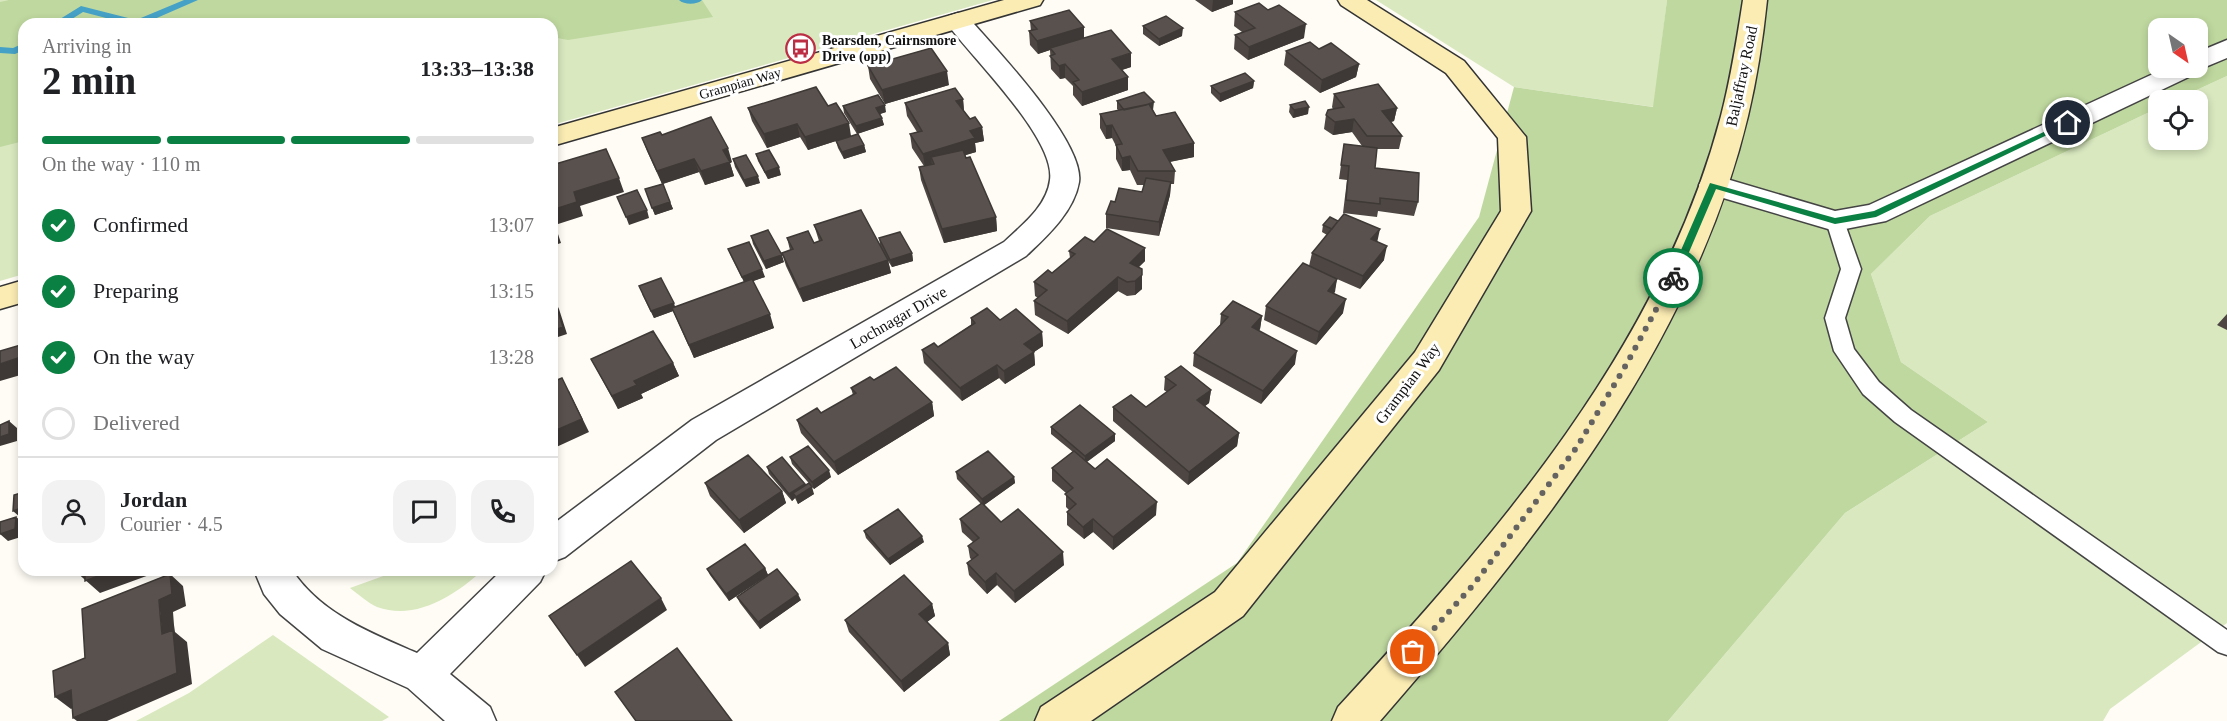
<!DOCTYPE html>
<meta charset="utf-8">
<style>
body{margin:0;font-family:"Times New Roman",serif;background:#f2f2f2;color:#202124;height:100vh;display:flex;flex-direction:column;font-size:22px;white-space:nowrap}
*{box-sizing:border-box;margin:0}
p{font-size:20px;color:#757577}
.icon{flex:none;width:33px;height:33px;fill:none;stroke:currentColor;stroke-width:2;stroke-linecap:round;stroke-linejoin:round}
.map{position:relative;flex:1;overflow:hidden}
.side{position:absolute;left:18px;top:18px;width:540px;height:558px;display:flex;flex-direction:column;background:#fff;border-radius:18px;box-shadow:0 3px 9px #0003}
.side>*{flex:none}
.needle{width:39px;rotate:146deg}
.controls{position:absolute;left:2148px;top:18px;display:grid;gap:12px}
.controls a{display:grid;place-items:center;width:60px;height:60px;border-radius:12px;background:#fff;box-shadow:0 3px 9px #0003;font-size:30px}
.pin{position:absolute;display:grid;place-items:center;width:51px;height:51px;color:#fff;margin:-26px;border:3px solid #fff;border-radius:50%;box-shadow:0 2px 6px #0007}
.courier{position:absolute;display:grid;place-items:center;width:60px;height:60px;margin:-30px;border:4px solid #0b8043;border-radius:50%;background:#fff;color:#222;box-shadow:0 2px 8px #0007}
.headline em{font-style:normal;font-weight:800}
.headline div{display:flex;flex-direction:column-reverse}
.headline{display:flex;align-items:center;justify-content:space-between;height:102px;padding:0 24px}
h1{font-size:39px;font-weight:800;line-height:45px}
.bar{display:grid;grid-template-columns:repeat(4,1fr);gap:9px 6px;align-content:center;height:72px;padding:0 24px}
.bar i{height:8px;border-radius:4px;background:#e0e0e0}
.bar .current{background:#0b8043}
.bar p{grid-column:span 4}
.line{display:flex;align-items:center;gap:15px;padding:0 24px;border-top:2px solid #e0e0e0}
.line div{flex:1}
.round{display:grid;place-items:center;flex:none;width:63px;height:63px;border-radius:18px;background:#f2f2f2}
ol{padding:0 24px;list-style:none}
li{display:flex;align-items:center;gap:18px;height:66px}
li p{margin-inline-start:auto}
li .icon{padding:6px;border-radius:50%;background:#0b8043;color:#fff;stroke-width:4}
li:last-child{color:#757577}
li i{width:33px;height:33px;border:3px solid #e0e0e0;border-radius:50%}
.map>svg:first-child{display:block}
.green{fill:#d9e8bf}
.forest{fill:#bfd89f;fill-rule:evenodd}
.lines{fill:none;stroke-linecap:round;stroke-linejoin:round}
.stream{fill:#46a1c7;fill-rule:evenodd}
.lane-casing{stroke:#444;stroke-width:3}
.street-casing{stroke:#444;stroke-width:3}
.secondary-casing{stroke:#333;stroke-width:3}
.lane{fill:#fff;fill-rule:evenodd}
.street{fill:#fff;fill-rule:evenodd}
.secondary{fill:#fbecb3;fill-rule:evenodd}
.wall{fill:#4d4642}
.shaded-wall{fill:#3e3936}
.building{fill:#59514d;stroke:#3e3936;stroke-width:1.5}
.route{fill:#0b8043}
.done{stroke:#646361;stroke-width:6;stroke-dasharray:0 10.8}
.labels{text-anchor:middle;stroke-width:6;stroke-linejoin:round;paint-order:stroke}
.far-poi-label{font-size:14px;font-weight:bold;fill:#111;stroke:#fff;text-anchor:start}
.far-street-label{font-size:14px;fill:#111;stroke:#fff}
.street-label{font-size:16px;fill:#111;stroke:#fff}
</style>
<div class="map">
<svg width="2227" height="721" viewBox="0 0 2227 721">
<rect width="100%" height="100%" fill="#fefcf5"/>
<path class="green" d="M0 0H993L552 125V24H24V274L0 281Z
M1376 0H1667L1654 107 1514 87Z
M2227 76V623L2110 709 2103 721H1668L1845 513 1988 422 1901 362 1871 274 1930 216 2158 108V140H2198V100H2175Z
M400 570H483C455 595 417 621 377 607 368 603 358 594 350 588Z
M273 635 389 717 382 721H136L189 693Z"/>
<path class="forest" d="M9 0H702L713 17 568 40 552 37V24H24V141L0 147V2Z
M1667 0H2227V76L2175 100H2158V108L1930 216 1871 274 1901 362 1988 422 1845 513 1668 721H999L1237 563 1479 217 1514 87 1653 107ZM2158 28H2198V68H2158Z"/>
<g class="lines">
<path class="stream" d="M184 0H198L143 24H129L83 12 64 24H52L81 6 136 20Z
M679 0H702C697 5 684 5 679 0Z
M24 43V50L15 54 0 53V47L13 48Z"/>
<defs>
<path id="lane" d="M1835 215 1842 216 1844 221 1861 269 1845 318 1854 349 1879 382 1911 410 2227 630V655L2218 652 1895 422 1863 394 1834 351 1825 318 1841 269 1826 221 1828 216Z"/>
<path id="street" d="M958 13 967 16C994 47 1085 142 1079 182 1074 212 1046 237 1026 256L716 440 565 557 552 562V525L692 420 1004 242C1022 225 1047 206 1050 180 1056 138 970 56 945 21L949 16Z
M2227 40V58L2198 70 2195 74 1886 221 1835 231 1703 192 1699 185 1703 178 1713 175 1835 211 1869 205 2166 68H2198V52Z
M254 570H292C321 614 371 633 417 653L502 570H546L540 582 450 674 490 707 496 721H445L408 688 322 649 280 614 264 594Z"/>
<path id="secondary" d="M1004 0H1043L1040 5 552 146V128Z
M1338 0H1367L1464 61 1526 137 1531 211 1439 370 1243 616 1091 721H1035L1041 707 1215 592 1415 352 1501 211 1498 138 1446 73 1341 5Z
M1743 0H1767C1763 39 1757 78 1748 116 1693 347 1532 546 1380 721H1332L1338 707C1497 534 1660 348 1721 116 1731 77 1737 39 1743 0Z
M24 280V302L0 309V287Z"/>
</defs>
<use href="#lane" class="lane-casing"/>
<use href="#street" class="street-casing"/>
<use href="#secondary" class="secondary-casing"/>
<use href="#lane" class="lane"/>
<use href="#street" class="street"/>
<use href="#secondary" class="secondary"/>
</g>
<path class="wall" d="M1195 0H1233V4L1212 12Z
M1235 12 1304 38 1248 60 1234 49 1235 35 1242 32 1234 26Z
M1030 21 1084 27V38L1131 67 1122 70 1128 77V90L1082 106 1073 95V86L1065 78 1060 79 1051 69 1050 50 1038 54 1030 45 1029 31H1031Z
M1143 26 1182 36 1159 46 1143 34Z
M1319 49 1359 64 1356 77 1320 93 1284 65 1286 51Z
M868 66 949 85 885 104 870 79Z
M1254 81 1253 88 1220 102 1211 93V86Z
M1334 94 1397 108 1394 121 1391 122 1402 136 1399 149H1377L1375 168 1418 202 1414 216 1378 211 1377 217 1343 213 1347 180 1339 179 1344 144 1362 146 1352 132 1333 135 1324 129 1326 115 1333 109 1332 107Z
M963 99 964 111 970 119 982 127 984 141 975 143 976 152 965 155 996 217 997 231 944 243 921 180 919 167 924 166 912 148 910 134 917 132 907 116 905 103Z
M1117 101 1153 110 1156 116 1194 143V157L1170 162 1175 171 1174 184H1171L1170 195 1159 236 1106 228V214L1115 202 1142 192 1144 185H1137L1130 170 1122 171 1116 159V146L1112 138 1106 139 1100 128V114L1119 111 1117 109Z
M1290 105 1308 114 1293 118 1289 112Z
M828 106 851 136 864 145 866 152 844 159 838 148 836 141 808 150 800 137 767 148 752 121 748 108Z
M843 106 886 112 880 114 884 125 857 134 844 113Z
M662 135 732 162 730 163 734 176 705 185 699 172 663 184 673 209 655 215 645 189 662 184 647 151 642 138Z
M756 154 781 175 768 179 758 161Z
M733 159 760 183 746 187 735 167Z
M814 225 880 244 879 238 912 253 913 261 892 267 888 261 891 273 803 302 786 266 782 253 790 250 787 238 814 243 819 241Z
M1323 225 1377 242 1384 260 1360 289 1337 279 1334 293 1343 313 1316 345 1264 320 1266 306 1309 266 1312 253 1327 235 1322 232Z
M751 236 784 262 766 269 753 244Z
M1094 242 1145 261 1139 267 1142 275V289L1135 295 1127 296 1118 291 1068 334 1035 315 1034 301 1038 298 1035 296 1034 282 1052 273 1070 258 1069 251Z
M728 249 765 277 753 281 774 328 694 358 673 311 654 318 642 294 675 307 744 282 731 256Z
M1221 314 1262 316 1260 329 1259 331 1295 364 1261 404 1193 366 1194 353 1220 325Z
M2227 314V330L2217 325Z
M971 318 1000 320 1042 332 1043 346 1034 352 1035 365 1005 384 999 378 962 401 924 363 922 350 938 347 971 325Z
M591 359 673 363 679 376 641 394 643 398 618 409Z
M1165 377 1211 390 1209 403 1205 406 1239 433 1237 446 1188 485 1113 421V407H1146L1167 392 1164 390Z
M874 380 932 402 934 416 838 475 801 433 797 420 821 413 853 395 851 388Z
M1051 427 1115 434V441L1087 462 1156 515 1113 550 1093 532 1084 539 1067 525V512L1069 510 1066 507V493L1052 481V468L1073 452 1051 434Z
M790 457 831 477 814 489 792 464Z
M767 467 805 486 814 494 798 504 795 498 792 501 769 474Z
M956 472 1014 477 1015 483 984 505 1001 522 1064 565 1015 603 997 585 987 594 969 575 967 563 972 560 970 558 968 546 973 542 962 532 960 519 981 504 957 479Z
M705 483 782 491 786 503 744 533 710 496Z
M864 531 924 542 890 565 866 538Z
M765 568 768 575 729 601 710 575 707 569Z
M737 597 801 600 760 629 740 603Z
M932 604 935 616 927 622 948 643 950 655 904 692 849 632 845 620Z"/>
<path class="shaded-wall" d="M1213 0H1233V4L1212 12Z
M1306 24 1304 38 1248 60 1249 47Z
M1084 27V40L1050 48V50L1038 54 1037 41Z
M1183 28 1182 36 1159 46V39Z
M1131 53V67L1112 73V59Z
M1065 64V78L1060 79 1059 66Z
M1359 64 1356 77 1320 93 1322 80Z
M947 71 949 85 885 104 882 90Z
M1128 77V90L1082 106V92Z
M1254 81 1253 88 1220 102V94Z
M963 99 964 112 956 101Z
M1154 102 1153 110 1126 119V112Z
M885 105 886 112 877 115 876 108Z
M1309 107 1308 114 1293 118 1294 110Z
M1397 108 1394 121 1379 125 1382 111Z
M882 118 884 125 857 134 856 126Z
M1354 119 1352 132 1333 135 1335 122Z
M849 123 851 136 808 150 805 137Z
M797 124 800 137 767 148 764 134Z
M1112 125V138L1106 139V126Z
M982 127 984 141 975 143 976 152 934 165 931 157 932 165 925 168 923 154 970 131Z
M1194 143V157L1163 163V150Z
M864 145 866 152 844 159 842 152Z
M728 148 732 162 730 163 734 176 705 185 701 171 723 150Z
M1130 156V170L1122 171V158Z
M694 159 699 172 662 184 657 171Z
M779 167 781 175 768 179 765 172Z
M758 176 760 183 746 187 744 180Z
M619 178 624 192 580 206 583 216 555 225 561 243 552 246V210L574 192Z
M1171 182 1170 195 1159 236V222Z
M670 202 673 209 655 215 652 208Z
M647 210 649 218 629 225 626 217Z
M996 217 997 231 944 243 942 229Z
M1380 229 1377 243 1371 239Z
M1387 246 1384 260 1360 289 1363 276Z
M1145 248V261L1129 276 1130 263Z
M912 253 913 261 892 267 890 260Z
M782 255 784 262 766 269 764 261Z
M888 260 891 273 803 302 799 289Z
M762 269 765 277 745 284 742 277Z
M1142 275V289L1135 295V281Z
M1118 277V291L1068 334 1067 321Z
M1337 279 1335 292 1325 304 1328 291Z
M1346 299 1343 313 1316 345 1319 332Z
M555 301 559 309 567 334 552 339Z
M674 303 676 310 654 318 651 311Z
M770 314 774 328 694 358 689 345Z
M1262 316 1260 329 1250 340 1252 327Z
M1042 332 1043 346 1034 352 1035 365 1005 384 1004 371 1024 344Z
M1297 351 1295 364 1261 404 1263 391Z
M24 356V374L0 381V364Z
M673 363 679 376 641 394 643 398 618 409 612 396 634 381Z
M997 365 999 378 962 401 960 388Z
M1211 390 1209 403 1196 413 1197 400Z
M569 391 589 432 552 449V432Z
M932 402 934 416 838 475 834 462Z
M9 421 17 428V441L0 446V437Z
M1239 433 1237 446 1188 485 1189 472Z
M1115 434V441L1085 463V456Z
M829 470 831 477 814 489 812 482Z
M1014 477 1015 483 983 506 982 499Z
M805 484 807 490 812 487 814 494 798 504 796 497 793 493 795 498 792 501 789 494Z
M782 491 786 503 744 533 739 520Z
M1157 502 1156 515 1113 550V537Z
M24 507V517L21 518 13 511Z
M16 517 24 523V536L8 541 0 534Z
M1093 519V532L1084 539 1083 527Z
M922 536 924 542 890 565 888 559Z
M1063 552 1064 565 1015 603 1014 591Z
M765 568 768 575 729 601 726 594Z
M78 570H151L152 574 100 593 75 571Z
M996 573 997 585 987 594 985 582Z
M170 574 183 586 186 606 173 612 174 625 175 632 187 642 192 684 107 721H77L73 718 162 634 159 600Z
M798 594 801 600 760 629 758 622Z
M661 598 667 610 585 667 577 655Z
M932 604 935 616 922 626 919 614Z
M948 643 950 655 904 692 901 681Z
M71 690 87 701 71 709 55 697Z"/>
<path class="building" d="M1259 3 1268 10 1279 5 1306 24 1249 47 1235 35 1255 28 1235 12Z
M1069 10 1084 27 1037 41 1029 31 1037 29 1030 21Z
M1166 16 1183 28 1159 39 1143 26Z
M1111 30 1131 53 1112 59 1128 77 1082 92 1073 82 1079 80 1065 64 1059 66 1050 56 1055 54 1050 48Z
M1310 42 1319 49 1331 43 1359 64 1322 80 1286 51Z
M931 48 947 71 882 90 868 66Z
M1245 73 1254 81 1220 94 1211 86Z
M1378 84 1397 108 1382 111 1402 136H1367L1354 119 1335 122 1326 115 1328 110 1344 107 1334 94Z
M816 87 828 106 836 103 849 123 805 137 797 124 764 134 748 108Z
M955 88 963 99 956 101 970 119 975 117 982 127 970 131 975 138 923 154 910 134 922 131 905 103Z
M1144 92 1154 102 1146 105 1124 110 1117 101Z
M878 95 885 105 876 108 882 118 856 126 843 106Z
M1305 101 1309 107 1294 110 1290 105Z
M1149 104 1156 116 1175 112 1194 143 1163 150 1175 171H1138L1130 156 1122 158 1116 145 1122 144 1112 125 1106 126 1100 114Z
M711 117 728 148 723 150 730 162 701 171 694 159 657 171 642 138 660 132 662 135Z
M858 134 864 145 842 152 836 141Z
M1344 144 1377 148 1375 168 1419 173 1418 202 1380 198V204L1346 200 1349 166 1341 165Z
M606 149 619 178 574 192 577 202 552 210V165Z
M769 150 779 167 765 172 756 154Z
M963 150 966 158 970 157 996 217 942 229 919 167 934 164 931 157Z
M746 155 758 176 744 180 733 159Z
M1146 178 1171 182 1159 222 1106 214 1111 201 1115 202 1119 188 1142 192Z
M663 184 670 202 652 208 645 189Z
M637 190 647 210 626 217 617 197Z
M861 210 888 260 799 289 782 253 793 249 787 238 808 231 814 243 822 240 814 225Z
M1344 214 1380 229 1371 239 1387 246 1363 276 1312 253Z
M1330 217 1338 221 1332 229 1323 225Z
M552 222H553L557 236 552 238Z
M1107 229 1145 248 1130 263 1142 269V275L1135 281 1127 282 1118 277 1067 321 1034 301 1047 290 1034 282 1048 270 1052 273 1075 254 1069 251 1085 237 1094 242Z
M768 230 782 255 764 261 751 236Z
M900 232 912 253 890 260 879 238Z
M749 242 762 269 742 277 728 249Z
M1303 263 1337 279 1328 291 1346 299 1319 332 1266 306Z
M661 278 674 303 651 311 639 286Z
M752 279 770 314 689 345 672 308Z
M555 301 563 327 552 331V302Z
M1233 301 1262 316 1252 327 1297 351 1263 391 1194 353 1228 317 1221 314Z
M987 308 1000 320 1016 309 1042 332 1024 344 1034 352 1004 371 997 365 960 388 922 350 934 343 938 347 975 323 971 318Z
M653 331 673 363 634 381 637 385 612 396 591 359Z
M24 344V356L0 364V351Z
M1181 366 1211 390 1197 400 1239 433 1189 472 1113 407 1131 395 1146 407 1176 385 1165 377Z
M896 367 932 402 834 462 797 420 817 408 821 413 856 393 851 388 870 377 874 380Z
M562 378 582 419 552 432V382Z
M1080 405 1115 434 1085 456 1051 427Z
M9 421V434L0 437V425Z
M808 446 829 470 812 482 790 457Z
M988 451 1014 477 982 499 956 472Z
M1074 451 1095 469 1107 459 1157 502 1113 537 1093 519 1083 527 1067 512 1076 504 1065 494 1073 488 1052 468Z
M748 455 782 491 739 520 705 483Z
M782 457 805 484 789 494 767 467Z
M809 483 812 487 796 497 793 493Z
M24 492V507L13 511 14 495Z
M982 503 1001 522 1018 509 1063 552 1014 591 996 573 985 582 967 563 978 555 968 546 979 538 960 519Z
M898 509 922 536 888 559 864 531Z
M16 517 15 529 0 534V522Z
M745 544 765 568 726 594 707 569Z
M631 561 661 598 577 655 549 616Z
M777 569 798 594 758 622 737 597Z
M85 570H114L85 581Z
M170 574 172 594 159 600 160 613 162 634 173 630 177 673 73 718 71 690 55 697 53 671 85 658 82 609Z
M904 575 932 604 919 614 948 643 901 681 845 620Z
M677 648 732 721H636L615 692Z"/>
<path class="route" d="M2065 122 2072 123 1876 217 1835 224 1716 189 1678 278 1673 282 1669 278 1710 183 1835 218 1874 211Z"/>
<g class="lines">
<path class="done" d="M1413 652 1474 584 1577 447 1626 365 1673 278"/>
</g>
<defs>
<symbol id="bus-ring" viewBox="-11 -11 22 22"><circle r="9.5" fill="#fff" stroke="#bb2e43" stroke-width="1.5"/><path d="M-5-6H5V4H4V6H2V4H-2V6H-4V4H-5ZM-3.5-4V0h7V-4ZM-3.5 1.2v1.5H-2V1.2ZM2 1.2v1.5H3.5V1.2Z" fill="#bb2e43"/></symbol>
</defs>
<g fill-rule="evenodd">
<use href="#bus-ring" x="784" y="32" width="33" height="33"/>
</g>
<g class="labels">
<g class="far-poi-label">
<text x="822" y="45">Bearsden, Cairnsmore<tspan x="822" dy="16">Drive (opp)</tspan></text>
</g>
<g class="far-street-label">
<text transform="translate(740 83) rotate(-16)" y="5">Grampian Way</text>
</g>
<g class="street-label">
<text transform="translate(1741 76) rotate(-78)" y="6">Baljaffray Road</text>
<text transform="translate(898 317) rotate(-30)" y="6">Lochnagar Drive</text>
<text transform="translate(1407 383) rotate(-53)" y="6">Grampian Way</text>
</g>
</g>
</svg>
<div class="controls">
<a><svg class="needle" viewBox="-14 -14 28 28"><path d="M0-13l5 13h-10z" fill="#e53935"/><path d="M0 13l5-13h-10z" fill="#757577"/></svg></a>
<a><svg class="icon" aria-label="locate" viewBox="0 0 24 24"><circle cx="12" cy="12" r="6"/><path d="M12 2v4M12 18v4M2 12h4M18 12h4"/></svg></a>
</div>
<div class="pin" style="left:1413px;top:652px;background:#ea580c"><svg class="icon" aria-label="bag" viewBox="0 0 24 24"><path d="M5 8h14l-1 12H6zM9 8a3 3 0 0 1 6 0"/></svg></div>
<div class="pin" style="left:2068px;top:123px;background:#1f2937"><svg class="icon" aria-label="home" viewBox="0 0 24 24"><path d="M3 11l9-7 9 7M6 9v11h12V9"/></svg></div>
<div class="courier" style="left:1673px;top:278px"><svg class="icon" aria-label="bike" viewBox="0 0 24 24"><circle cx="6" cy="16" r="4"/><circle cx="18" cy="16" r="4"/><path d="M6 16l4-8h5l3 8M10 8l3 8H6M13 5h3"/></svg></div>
<section class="side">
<div class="headline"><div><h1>2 min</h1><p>Arriving in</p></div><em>13:33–13:38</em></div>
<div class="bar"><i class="current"></i><i class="current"></i><i class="current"></i><i></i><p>On the way · 110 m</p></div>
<ol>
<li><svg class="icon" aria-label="check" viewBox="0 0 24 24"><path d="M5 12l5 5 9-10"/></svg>Confirmed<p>13:07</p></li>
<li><svg class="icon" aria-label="check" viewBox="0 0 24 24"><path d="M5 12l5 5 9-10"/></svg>Preparing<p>13:15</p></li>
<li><svg class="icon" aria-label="check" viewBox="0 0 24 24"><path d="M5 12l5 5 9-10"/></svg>On the way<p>13:28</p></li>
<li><i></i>Delivered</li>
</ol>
<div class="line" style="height:108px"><a class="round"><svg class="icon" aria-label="person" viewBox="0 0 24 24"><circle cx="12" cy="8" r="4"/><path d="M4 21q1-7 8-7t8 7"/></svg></a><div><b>Jordan</b><p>Courier · 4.5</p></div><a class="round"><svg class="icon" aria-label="chat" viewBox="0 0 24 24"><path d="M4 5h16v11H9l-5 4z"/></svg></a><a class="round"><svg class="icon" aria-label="phone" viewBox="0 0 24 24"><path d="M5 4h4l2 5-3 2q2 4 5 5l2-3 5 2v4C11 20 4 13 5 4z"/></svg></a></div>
</section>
</div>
